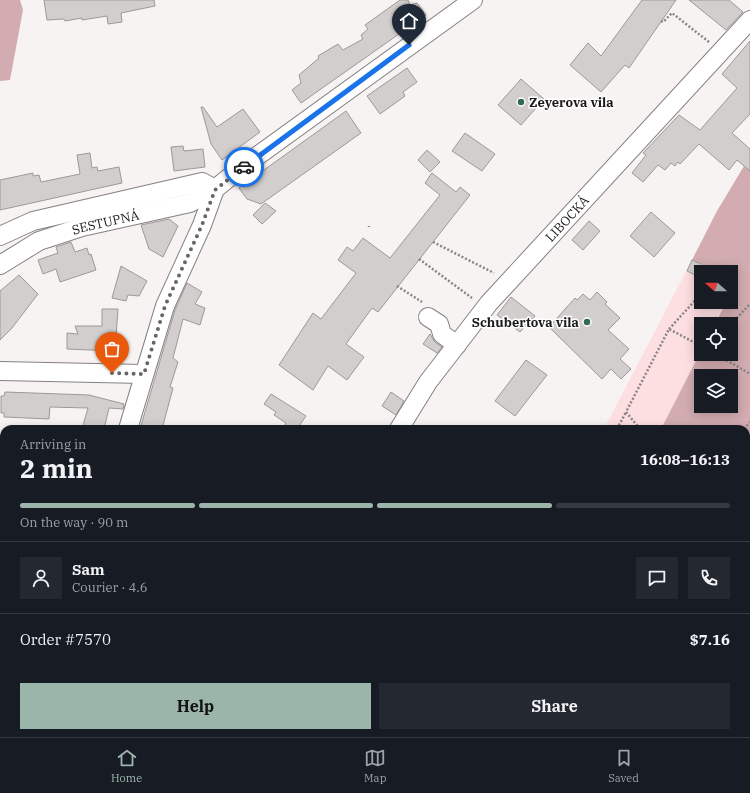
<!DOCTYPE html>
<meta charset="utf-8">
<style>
body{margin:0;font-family:"IBM Plex Serif",serif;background:#242831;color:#f1f3f6;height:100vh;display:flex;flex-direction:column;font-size:15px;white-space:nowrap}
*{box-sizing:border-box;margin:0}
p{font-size:13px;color:#9ea1a6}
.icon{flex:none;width:22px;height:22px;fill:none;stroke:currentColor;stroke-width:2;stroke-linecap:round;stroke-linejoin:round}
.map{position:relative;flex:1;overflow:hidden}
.details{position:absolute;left:0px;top:425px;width:750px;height:312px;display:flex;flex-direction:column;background:#171b24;border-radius:12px 12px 0 0;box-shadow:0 2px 10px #0003}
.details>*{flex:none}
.needle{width:26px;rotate:291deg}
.tools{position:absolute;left:694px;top:265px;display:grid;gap:8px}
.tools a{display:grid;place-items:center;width:44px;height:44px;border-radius:0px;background:#171b24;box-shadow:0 2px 10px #0003;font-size:20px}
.pin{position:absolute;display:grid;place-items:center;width:34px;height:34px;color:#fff;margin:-41px -17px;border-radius:50% 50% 50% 0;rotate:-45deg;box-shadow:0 0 4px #0007}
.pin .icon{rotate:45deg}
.courier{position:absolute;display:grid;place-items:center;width:40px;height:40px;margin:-20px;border:3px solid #1a73e8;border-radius:50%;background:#fff;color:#222;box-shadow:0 1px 5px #0007}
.head em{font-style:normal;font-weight:700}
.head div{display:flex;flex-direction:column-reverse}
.head{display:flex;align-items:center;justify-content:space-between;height:68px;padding:0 20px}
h1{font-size:26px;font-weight:700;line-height:30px}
.bar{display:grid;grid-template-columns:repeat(4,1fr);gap:6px 4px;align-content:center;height:48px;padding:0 20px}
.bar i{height:5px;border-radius:3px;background:#363941}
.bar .current{background:#9cb5ab}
.bar p{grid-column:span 4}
.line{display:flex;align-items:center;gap:10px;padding:0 20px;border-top:1px solid #363941}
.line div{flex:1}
.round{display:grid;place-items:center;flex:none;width:42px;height:42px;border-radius:0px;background:#242831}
.primary-button{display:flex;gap:8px;margin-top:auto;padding:8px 20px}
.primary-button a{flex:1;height:46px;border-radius:0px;background:#9cb5ab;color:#111;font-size:16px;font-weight:700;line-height:46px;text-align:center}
.primary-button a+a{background:#242831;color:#f1f3f6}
.dock{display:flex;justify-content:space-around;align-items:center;height:56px;border-top:1px solid #363941;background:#171b24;font-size:11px;color:#9ea1a6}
.dock a{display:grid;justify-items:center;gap:2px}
.dock .current{color:#9cb5ab}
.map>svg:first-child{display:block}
.green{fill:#fddee1}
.forest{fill:#d2acb0;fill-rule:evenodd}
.building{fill:#d3cece;stroke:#9d9899}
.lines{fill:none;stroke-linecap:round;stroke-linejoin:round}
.minor-casing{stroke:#868181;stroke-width:20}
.path{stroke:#898585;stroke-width:2.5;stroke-dasharray:2 2;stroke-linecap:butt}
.minor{stroke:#fff;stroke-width:18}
.done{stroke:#686565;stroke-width:4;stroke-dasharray:0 7.2}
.route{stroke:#1a73e8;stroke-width:5}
.poi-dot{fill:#33694f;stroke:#fff;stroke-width:1.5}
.labels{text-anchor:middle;stroke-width:3;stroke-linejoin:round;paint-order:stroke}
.poi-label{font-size:13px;font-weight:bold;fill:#1b1919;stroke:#fff;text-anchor:start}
.street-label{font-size:13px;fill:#1b1919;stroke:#fff}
</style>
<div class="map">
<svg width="750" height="737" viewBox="0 0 750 737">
<rect width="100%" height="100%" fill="#f8f3f3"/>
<path class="green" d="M692 260 718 272H701V302H725L714 324H701V351L661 429H604Z
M302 733H412L409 737H299Z"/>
<path class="forest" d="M0 0H20L23 10 10 80 0 81Z
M744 166 750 171V452L746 477V429H661L701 351V354H731V324H715L726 302H731V291L736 281 731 278V272H718L692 260 717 211ZM701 376H731V406H701Z
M412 733H705V737H409Z"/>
<path class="building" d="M44 0H154L155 6 121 13 122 22 108 24 107 16 82 20V18L65 21 64 19 47 20Z
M400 0H408L410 5 417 3 426 15 301 103 292 90 301 83 299 75 319 58 318 56 338 44 343 50 363 39 361 35 368 29 365 25Z
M642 0H676L629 68 625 65 601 92 570 65 588 43 601 56Z
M689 0H729L743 12 726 30Z
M750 41V114L732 133 750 149V171L737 160 729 170 699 144 680 164 678 162 675 166 671 163 665 170 658 165 643 182 632 173 646 155 643 153 679 115 700 130 737 88 722 74Z
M407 68 417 82 403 92 405 96 380 114 367 96Z
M521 79 544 99 521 125 498 105Z
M201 107H203L217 127 243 109 260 132 222 160 211 144Z
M346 111 361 133 261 204 247 199 239 188Z
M465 133 495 154 482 171 452 151Z
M183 146 184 151 203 149 205 167 174 171 171 147Z
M427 150 440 162 430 172 418 160Z
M90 153 92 168 97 167 98 171 119 167 122 183 0 210V180L33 173V176L39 175 41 182 80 174 77 155Z
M432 173 456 192 460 187 470 195 378 312 372 308 346 344 364 357 347 380 328 366 313 390 279 365 313 313 321 319 356 273 338 260 347 247 353 251 363 238 390 258 440 195 425 183Z
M265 203 276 211 262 224 253 215Z
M651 212 675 233 654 257 630 236Z
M169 219 178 226 163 257 149 249 141 225Z
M589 221 600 231 583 250 572 240Z
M71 242 75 252 87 248 89 255 91 254 96 270 60 282 56 269 43 274 38 260 58 253 56 247Z
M692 260 701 264V278L687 271Z
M121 266 147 281 139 296 128 295 126 301 112 298Z
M19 275 38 294 12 328 0 340V291Z
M187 283 202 292 195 304 205 308 200 325 183 319 173 358 178 362 170 387 173 388 162 429H140L175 310Z
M597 292 607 302 605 304 620 318 608 330 629 349 620 359 631 369 621 379 611 369 602 379 549 327 575 298 577 300 583 294 590 300Z
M511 297 535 316 520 332 497 315Z
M102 309H118L116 337H113V351L67 349V333L78 334 75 326H102Z
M430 334 435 342 442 347 437 353 423 344Z
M526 360 547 375 515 416 495 401Z
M5 392 89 395 124 404 123 409 109 408 104 429H82L88 408 50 407 49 419 4 417V413H1V396H4Z
M391 392 404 401 396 415 382 406Z
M271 394 306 416 297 429H282L286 423 274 415 276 412 264 404Z"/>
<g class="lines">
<defs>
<g id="minor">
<path d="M0 236 33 221 202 182 215 189"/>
<path id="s1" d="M0 265 39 241 82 227 190 203 215 189 242 167 473 0"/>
<path d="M428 317 439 324 442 334 457 345"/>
<path d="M0 371 144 374"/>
<path d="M128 429 165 306 202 225 215 189"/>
<path id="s2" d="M399 429 428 382 489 303 750 20"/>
<path d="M0 467 4 476"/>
<path d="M0 578 4 579"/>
<path d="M11 737 16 733"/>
<path d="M71 737 73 733"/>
<path d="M207 737 209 733"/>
</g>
</defs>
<use href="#minor" class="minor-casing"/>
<path class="path" d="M661 21 663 22 672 13 709 42
M369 226V227
M433 242 494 273
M419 259 472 298
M397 286 422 302
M731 324 750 304
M669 329 701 294
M716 354 750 374
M617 429 626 412
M640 429 626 412 669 329 701 346
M744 429 750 422
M746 506 750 481
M746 652 750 627
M0 696 4 699
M507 737 509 733
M709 737 710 733
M732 737 733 733"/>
<use href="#minor" class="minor"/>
</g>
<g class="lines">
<path class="done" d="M112 373 144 374 165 306 202 225 215 190 244 167"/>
<path class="route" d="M244 167 409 45"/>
</g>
<g class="poi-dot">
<circle cx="521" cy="102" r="4"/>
<circle cx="587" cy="322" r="4"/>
</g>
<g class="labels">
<g class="poi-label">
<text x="529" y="107">Zeyerova vila</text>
<text x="579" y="327" text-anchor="end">Schubertova vila</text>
</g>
<g class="street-label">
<text dy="5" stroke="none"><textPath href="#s2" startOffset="270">LIBOCKÁ</textPath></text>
<text dy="5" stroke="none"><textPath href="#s1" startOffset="115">SESTUPNÁ</textPath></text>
</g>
</g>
</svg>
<div class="tools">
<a><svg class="needle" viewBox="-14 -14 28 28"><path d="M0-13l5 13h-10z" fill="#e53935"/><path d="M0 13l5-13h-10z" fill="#9ea1a6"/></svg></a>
<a><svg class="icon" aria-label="locate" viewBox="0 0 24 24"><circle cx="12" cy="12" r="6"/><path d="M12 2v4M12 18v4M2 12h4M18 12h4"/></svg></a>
<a><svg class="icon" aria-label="layers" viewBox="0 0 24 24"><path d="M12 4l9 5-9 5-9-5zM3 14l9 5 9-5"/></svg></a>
</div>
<div class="pin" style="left:112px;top:373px;background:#ea580c"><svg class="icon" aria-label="bag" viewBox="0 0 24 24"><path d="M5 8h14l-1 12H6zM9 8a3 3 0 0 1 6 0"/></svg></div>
<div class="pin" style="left:409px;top:45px;background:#1f2937"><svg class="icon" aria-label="home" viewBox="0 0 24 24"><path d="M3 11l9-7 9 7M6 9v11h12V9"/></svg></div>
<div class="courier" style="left:244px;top:167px"><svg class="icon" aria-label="car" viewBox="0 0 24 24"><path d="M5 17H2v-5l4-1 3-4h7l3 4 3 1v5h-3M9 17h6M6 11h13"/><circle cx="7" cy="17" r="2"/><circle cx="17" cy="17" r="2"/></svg></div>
<section class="details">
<div class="head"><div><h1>2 min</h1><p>Arriving in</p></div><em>16:08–16:13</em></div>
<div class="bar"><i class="current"></i><i class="current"></i><i class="current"></i><i></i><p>On the way · 90 m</p></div>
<div class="line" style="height:72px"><a class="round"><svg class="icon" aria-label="person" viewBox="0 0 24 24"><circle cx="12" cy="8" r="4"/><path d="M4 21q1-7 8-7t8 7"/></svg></a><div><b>Sam</b><p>Courier · 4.6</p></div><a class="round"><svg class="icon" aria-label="chat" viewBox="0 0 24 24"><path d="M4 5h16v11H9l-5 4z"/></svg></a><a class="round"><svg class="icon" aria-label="phone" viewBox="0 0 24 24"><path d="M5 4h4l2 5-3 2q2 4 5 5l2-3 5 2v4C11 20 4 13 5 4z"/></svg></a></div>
<div class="line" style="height:52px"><div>Order #7570</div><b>$7.16</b></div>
<div class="primary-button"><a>Help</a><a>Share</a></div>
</section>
</div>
<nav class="dock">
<a class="current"><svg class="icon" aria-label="home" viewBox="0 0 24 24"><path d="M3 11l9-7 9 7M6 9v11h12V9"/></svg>Home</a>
<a><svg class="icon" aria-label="map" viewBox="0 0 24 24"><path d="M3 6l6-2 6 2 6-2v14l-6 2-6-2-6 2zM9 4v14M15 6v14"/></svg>Map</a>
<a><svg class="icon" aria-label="saved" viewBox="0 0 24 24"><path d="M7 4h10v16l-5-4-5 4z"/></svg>Saved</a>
</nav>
